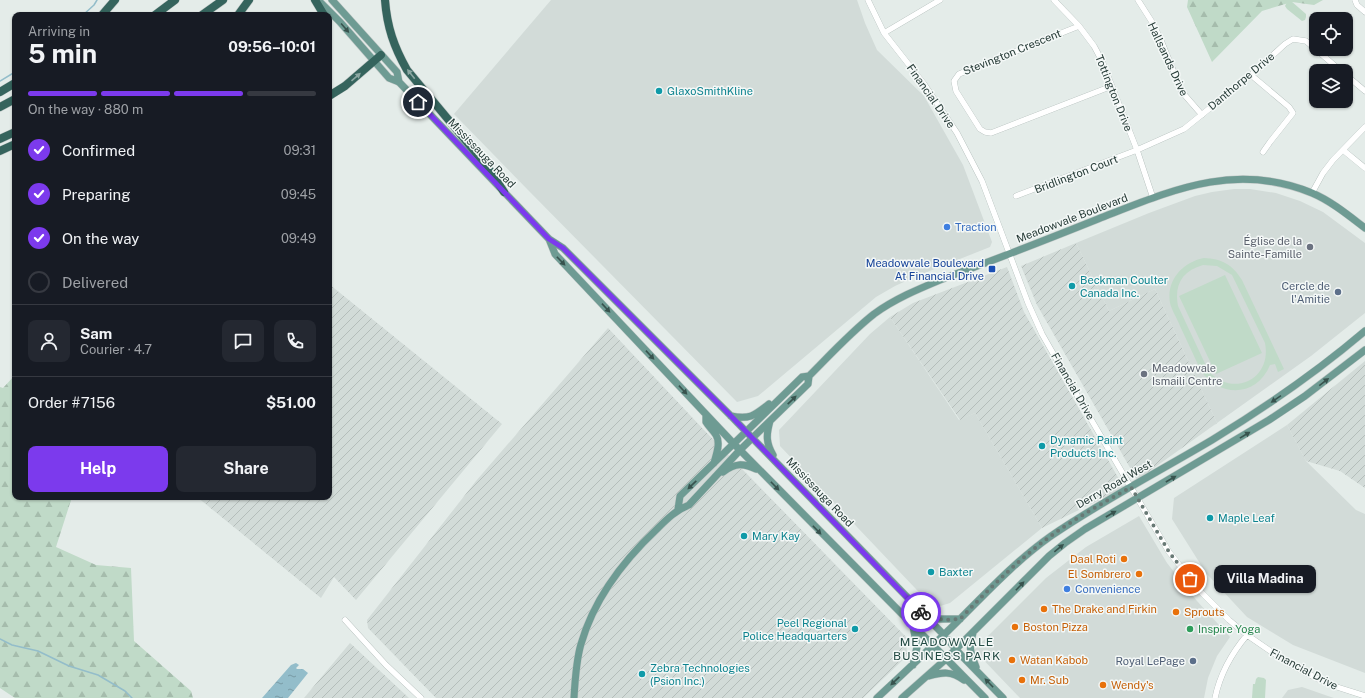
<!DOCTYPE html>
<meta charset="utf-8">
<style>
body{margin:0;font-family:"Public Sans",sans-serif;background:#242831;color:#f1f3f6;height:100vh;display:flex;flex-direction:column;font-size:15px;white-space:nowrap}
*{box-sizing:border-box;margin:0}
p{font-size:13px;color:#9ea1a6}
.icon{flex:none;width:22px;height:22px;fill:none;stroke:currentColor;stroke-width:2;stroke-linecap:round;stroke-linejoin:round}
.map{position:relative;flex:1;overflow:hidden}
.sheet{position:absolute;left:12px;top:12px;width:320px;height:488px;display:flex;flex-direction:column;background:#171b24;border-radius:8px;box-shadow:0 1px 3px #0004}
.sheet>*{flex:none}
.controls{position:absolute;left:1309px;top:12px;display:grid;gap:8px}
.controls a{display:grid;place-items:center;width:44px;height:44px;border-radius:8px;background:#171b24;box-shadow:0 1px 3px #0004;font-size:20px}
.pin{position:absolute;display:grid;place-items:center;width:34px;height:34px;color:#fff;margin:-17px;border:2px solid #fff;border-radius:50%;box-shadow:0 1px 4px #0007}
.courier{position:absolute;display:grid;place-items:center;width:40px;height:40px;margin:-20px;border:3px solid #7c3aed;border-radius:50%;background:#fff;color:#222;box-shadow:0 1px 5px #0007}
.bubble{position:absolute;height:28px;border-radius:8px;background:#171b24;box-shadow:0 1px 3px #0004;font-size:13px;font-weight:700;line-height:28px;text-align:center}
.summary em{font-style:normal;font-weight:700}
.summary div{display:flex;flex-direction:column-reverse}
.summary{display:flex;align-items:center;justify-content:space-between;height:68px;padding:0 16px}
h1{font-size:26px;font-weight:700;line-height:30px}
.bar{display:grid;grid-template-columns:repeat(4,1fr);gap:6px 4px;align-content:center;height:48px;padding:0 16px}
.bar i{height:5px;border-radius:3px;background:#363941}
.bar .current{background:#7c3aed}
.bar p{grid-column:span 4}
.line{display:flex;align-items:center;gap:10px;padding:0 16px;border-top:1px solid #363941}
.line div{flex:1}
.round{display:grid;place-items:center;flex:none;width:42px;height:42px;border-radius:8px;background:#242831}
ol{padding:0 16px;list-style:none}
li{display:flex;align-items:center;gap:12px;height:44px}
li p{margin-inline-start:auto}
li .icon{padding:4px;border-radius:50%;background:#7c3aed;color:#fff;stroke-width:4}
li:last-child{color:#9ea1a6}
li i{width:22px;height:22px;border:2px solid #363941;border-radius:50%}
.primary-button{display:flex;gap:8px;margin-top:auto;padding:8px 16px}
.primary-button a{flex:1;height:46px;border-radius:8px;background:#7c3aed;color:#fff;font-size:16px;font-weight:700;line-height:46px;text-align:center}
.primary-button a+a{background:#242831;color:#f1f3f6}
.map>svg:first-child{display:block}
.built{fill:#d2dbd8}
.industrial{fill:url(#industrial-furrows)}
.green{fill:#c0dac8;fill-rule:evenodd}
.forest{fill:url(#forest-firs)}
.water{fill:url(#water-ripples)}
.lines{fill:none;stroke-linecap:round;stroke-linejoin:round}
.stream{stroke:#93bdca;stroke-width:1.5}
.minor-casing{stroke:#a7b3b0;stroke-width:6}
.major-casing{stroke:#c2c8c7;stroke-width:8}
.highway-casing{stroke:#c2c8c7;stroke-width:9}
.minor{stroke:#fff;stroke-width:5.5}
.major{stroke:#6e9b93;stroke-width:7}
.highway{stroke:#35645d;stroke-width:8}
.oneway{fill:#38534e}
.oneway2{fill:#8ba7a2}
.done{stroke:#687975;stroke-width:4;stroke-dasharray:0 7.2}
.route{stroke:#7c3aed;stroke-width:5}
.culture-dot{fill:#0f9aa8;stroke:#f4f8f7;stroke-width:1.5}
.shop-dot{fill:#3f7fe0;stroke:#f4f8f7;stroke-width:1.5}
.worship-dot{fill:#6b7280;stroke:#f4f8f7;stroke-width:1.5}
.transit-dot{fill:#1a4fb4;stroke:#f4f8f7;stroke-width:1.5}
.service-dot{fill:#5c6f8a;stroke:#f4f8f7;stroke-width:1.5}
.food-dot{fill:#e8710a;stroke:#f4f8f7;stroke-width:1.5}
.leisure-dot{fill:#2e9e5b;stroke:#f4f8f7;stroke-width:1.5}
.labels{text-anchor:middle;stroke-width:3;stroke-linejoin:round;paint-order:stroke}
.street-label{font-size:11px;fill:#263b37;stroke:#f4f8f7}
.culture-label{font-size:11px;fill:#0d838f;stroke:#f4f8f7;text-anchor:start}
.shop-label{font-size:11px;fill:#366cbe;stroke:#f4f8f7;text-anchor:start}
.worship-label{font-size:11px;fill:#5b616d;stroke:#f4f8f7;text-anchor:end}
.transit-label{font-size:11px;fill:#164399;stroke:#f4f8f7;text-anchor:end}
.service-label{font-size:11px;fill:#4e5e75;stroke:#f4f8f7;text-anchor:end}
.food-label{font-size:11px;fill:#c56008;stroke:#f4f8f7;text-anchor:start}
.leisure-label{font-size:11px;fill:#27864d;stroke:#f4f8f7;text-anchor:start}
.neighbourhood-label{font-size:12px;letter-spacing:1px;fill:#244b44;stroke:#f4f8f7}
</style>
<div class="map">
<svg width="1365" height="698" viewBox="0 0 1365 698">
<defs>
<pattern id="industrial-furrows" width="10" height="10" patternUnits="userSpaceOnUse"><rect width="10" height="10" fill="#d2dbd8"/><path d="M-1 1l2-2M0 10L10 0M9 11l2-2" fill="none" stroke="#b4bdba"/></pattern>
<pattern id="forest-firs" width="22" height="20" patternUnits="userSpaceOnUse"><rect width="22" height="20" fill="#c0dac8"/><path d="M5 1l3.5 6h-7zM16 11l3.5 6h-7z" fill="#a5bcac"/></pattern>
<pattern id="water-ripples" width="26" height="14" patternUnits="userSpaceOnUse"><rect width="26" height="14" fill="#93bdca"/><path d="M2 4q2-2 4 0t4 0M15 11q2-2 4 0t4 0" fill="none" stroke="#789ba5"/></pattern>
</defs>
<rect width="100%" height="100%" fill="#e4ece9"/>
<path class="built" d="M551 0H857L865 23 877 50 924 96 963 165 992 242 990 247 917 276 895 286 876 297 758 396 737 402 528 190 454 114Z
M1234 189H1250L1276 193 1300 201 1323 212 1365 243V313L1311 356 1217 423 1155 289 1109 311 1076 243 1149 213 1195 196 1212 192Z
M890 317 959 420 975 413 1042 528 950 603 934 608 780 446 779 430 870 334Z
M1287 425 1306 461 1356 510 1365 514V673L1293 645 1247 617 1206 573 1172 519 1174 498Z
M1139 516 1167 563 1197 601 1230 637 1217 656 1208 678 1204 698H1020L974 650 1046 578 1086 547Z
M1302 687 1325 695 1334 698H1282L1288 690Z"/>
<path class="industrial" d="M1076 243 1109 311 1155 289 1217 423 1137 480 1037 305 1021 266Z
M1007 267 1024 312 1124 488 1042 528 975 413 960 420 890 317 913 303Z
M329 284 502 424 356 600 334 577 321 598 197 497H329Z
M608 328 704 430 906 637 907 656 863 698H436L368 628 367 620 476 481Z
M1365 361V488L1340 471 1306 461 1287 425Z
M350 643 409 698H304Z"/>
<path class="green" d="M1291 1 1306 14V17L1305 20 1302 21 1287 9 1285 6 1287 2Z
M1204 258C1222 259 1232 264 1242 280L1284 369 1278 372 1275 364 1270 365C1257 397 1220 398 1201 371 1194 356 1187 341 1180 326 1177 318 1172 311 1170 303 1166 280 1183 262 1204 258ZM1203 265 1217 266 1232 275 1265 343C1272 378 1235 398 1209 372L1178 306C1174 285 1182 271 1203 265Z
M1225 275 1262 353 1216 374 1179 296Z
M1258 677 1264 678 1266 680 1265 698H1252L1253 684H1255L1256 679Z"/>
<path class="forest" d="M1188 0H1323L1314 5 1292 2 1262 11 1212 62 1187 7Z
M15 375V497H72L56 547 96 565 131 568 134 641 191 691 193 698H15L0 688V387L3 388Z"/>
<path class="water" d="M296 663 299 665 296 668 297 669H303L308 673 288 698H262L291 665Z"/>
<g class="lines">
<path class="stream" d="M83 15 94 5 97 0
M0 81 15 72
M0 639 12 645 38 651 69 666 98 675 125 691 132 698"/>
<defs>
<path id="minor" d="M868 0 884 33 924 84 957 133 982 181 1028 303 1042 334 1082 404 1169 552 1200 591 1229 620 1247 635 1288 663 1318 679 1337 687 1365 696
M1054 0 1079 26 1094 46 1102 61 1137 150 1153 198
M1138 0 1152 22 1160 38 1182 92 1202 115
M1355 0 1357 5 1365 12
M1079 26 959 74 954 81 956 91 980 129 985 132 991 133 1112 86
M884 33 940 0
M1251 75 1289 107 1293 113 1270 142 1263 152
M1346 75 1365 91
M1343 150 1365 168
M1312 193 1323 173 1333 160 1365 127
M1016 196 1137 150 1184 129 1251 75 1285 44 1293 39 1306 41 1341 71
M345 620 386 665 421 698
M1215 698C1220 674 1231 654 1247 635"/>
<path id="major" d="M318 0 340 22 389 78 399 82 549 239 563 248 731 416 944 635 960 654 1003 698
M332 0 397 72 399 82
M549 239 555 254 734 444 985 698
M706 415V422C709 427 713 430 716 435 721 443 716 455 714 463
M731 416C750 420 755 415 769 404
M770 421C766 435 766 443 773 455
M723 472C736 463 742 463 756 469
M678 509 680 496 802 377 809 376C830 355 851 332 874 314 896 298 921 288 945 278 997 259 1048 239 1098 219 1170 191 1234 161 1312 193 1331 201 1348 215 1365 228
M925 615 939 619H960
M973 633C968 648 971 654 976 667
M913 665 917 647 913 626
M929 676C943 672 951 671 964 680
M574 698C575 680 576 661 581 644 594 599 624 560 657 529 667 519 676 510 689 505L740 450 808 384 809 376
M877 698C905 672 933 646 960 619 989 590 1017 560 1051 536 1102 501 1158 472 1212 440 1266 407 1317 372 1365 331
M902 698 946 659 1049 556 1065 543 1085 529 1269 420 1305 396 1365 350"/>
<path id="highway" d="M315 0 324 15
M385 0C387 27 394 47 407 70L487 166 504 192
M102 15 115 0
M155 15 175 0
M202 15 223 0
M238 15 249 0
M0 92 15 83
M329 96 345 86 381 55
M0 107 15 99
M0 139 15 132
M0 151 15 144"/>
</defs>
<use href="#minor" class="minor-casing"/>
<use href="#major" class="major-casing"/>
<use href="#highway" class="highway-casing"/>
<use href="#minor" class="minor"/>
<use href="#major" class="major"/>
<use href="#highway" class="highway"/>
</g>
<defs><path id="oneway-solid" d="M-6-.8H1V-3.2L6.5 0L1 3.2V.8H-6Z"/></defs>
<g class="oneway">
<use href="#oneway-solid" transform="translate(345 28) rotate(49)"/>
<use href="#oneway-solid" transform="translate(561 261) rotate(46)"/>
<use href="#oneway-solid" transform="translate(606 308) rotate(47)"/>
<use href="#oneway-solid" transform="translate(650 355) rotate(47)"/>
<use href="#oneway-solid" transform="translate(1324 382) rotate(-38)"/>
<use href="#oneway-solid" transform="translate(683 390) rotate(47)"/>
<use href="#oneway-solid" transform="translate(1276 399) rotate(146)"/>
<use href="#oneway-solid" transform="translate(792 400) rotate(-44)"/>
<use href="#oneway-solid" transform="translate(1245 435) rotate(-31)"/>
<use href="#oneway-solid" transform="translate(1171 479) rotate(-30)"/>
<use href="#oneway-solid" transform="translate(692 485) rotate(136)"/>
<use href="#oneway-solid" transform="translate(775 486) rotate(46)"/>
<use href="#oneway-solid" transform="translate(1111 514) rotate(-30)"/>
<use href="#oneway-solid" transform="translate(817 530) rotate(46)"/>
<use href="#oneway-solid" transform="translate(1059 548) rotate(-39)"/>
<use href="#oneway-solid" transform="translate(1020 586) rotate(-46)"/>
<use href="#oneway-solid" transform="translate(895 681) rotate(137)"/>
<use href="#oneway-solid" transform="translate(989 683) rotate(-134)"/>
</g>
<g class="oneway2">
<use href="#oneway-solid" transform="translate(411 74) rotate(-128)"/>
<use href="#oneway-solid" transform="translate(356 77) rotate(-41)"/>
</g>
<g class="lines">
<path class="done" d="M921 612C931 621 948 620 960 619 988 590 1016 562 1048 538 1074 519 1103 503 1131 487L1169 552 1190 579"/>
<path class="route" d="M418 102 549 239 563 248 731 416 921 612"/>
</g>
<g class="culture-dot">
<circle cx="659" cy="91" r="4"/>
<circle cx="1072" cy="286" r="4"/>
<circle cx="1042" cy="446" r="4"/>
<circle cx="1210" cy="518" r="4"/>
<circle cx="744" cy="536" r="4"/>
<circle cx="931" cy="572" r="4"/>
<circle cx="855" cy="629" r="4"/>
<circle cx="642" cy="674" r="4"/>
</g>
<g class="shop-dot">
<circle cx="947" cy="227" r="4"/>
<circle cx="1067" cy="589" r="4"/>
</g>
<g class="worship-dot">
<circle cx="1310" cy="247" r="4"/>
<circle cx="1144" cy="374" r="4"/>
</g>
<rect class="transit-dot" x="988" y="265" width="8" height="8" rx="2"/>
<g class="service-dot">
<circle cx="1338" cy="292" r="4"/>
<circle cx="1193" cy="661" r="4"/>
</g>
<g class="food-dot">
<circle cx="1124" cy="559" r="4"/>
<circle cx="1139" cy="574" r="4"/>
<circle cx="1044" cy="609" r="4"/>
<circle cx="1176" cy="612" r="4"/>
<circle cx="1015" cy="627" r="4"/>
<circle cx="1012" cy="660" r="4"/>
<circle cx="1022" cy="680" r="4"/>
<circle cx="1103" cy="685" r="4"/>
</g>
<circle class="leisure-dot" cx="1190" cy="629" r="4"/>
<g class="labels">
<g class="street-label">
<text transform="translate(1012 52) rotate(-22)" y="4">Stevington Crescent</text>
<text transform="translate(1168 59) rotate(65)" y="4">Hallsands Drive</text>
<text transform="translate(1241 81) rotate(-40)" y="4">Danthorpe Drive</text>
<text transform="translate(1114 93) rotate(68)" y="4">Tottington Drive</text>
<text transform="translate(931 96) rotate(55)" y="4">Financial Drive</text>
<text transform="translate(482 153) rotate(46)" y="4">Mississauga Road</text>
<text transform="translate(1076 174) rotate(-21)" y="4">Bridlington Court</text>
<text transform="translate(1072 218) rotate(-21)" y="4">Meadowvale Boulevard</text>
<text transform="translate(1073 386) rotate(60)" y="4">Financial Drive</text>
<text transform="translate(1114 484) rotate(-30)" y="4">Derry Road West</text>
<text transform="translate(820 492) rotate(46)" y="4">Mississauga Road</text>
<text transform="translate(1304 669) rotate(28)" y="4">Financial Drive</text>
</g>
<g class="culture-label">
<text x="667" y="95">GlaxoSmithKline</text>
<text x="1080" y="284">Beckman Coulter<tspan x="1080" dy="13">Canada Inc.</tspan></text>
<text x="1050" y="444">Dynamic Paint<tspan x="1050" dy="13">Products Inc.</tspan></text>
<text x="1218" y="522">Maple Leaf</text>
<text x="752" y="540">Mary Kay</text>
<text x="939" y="576">Baxter</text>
<text x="847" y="627" text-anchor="end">Peel Regional<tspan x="847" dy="13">Police Headquarters</tspan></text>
<text x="650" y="672">Zebra Technologies<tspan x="650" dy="13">(Psion Inc.)</tspan></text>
</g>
<g class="shop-label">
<text x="955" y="231">Traction</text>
<text x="1075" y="593">Convenience</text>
</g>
<g class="worship-label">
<text x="1302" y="245">Église de la<tspan x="1302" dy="13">Sainte-Famille</tspan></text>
<text x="1152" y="372" text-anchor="start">Meadowvale<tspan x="1152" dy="13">Ismaili Centre</tspan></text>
</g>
<g class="transit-label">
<text x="984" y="267">Meadowvale Boulevard<tspan x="984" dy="13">At Financial Drive</tspan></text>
</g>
<g class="service-label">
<text x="1330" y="290">Cercle de<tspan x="1330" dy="13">l'Amitie</tspan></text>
<text x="1185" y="665">Royal LePage</text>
</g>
<g class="food-label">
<text x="1116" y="563" text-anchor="end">Daal Roti</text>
<text x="1131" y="578" text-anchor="end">El Sombrero</text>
<text x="1052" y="613">The Drake and Firkin</text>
<text x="1184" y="616">Sprouts</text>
<text x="1023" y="631">Boston Pizza</text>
<text x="1020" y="664">Watan Kabob</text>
<text x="1030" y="684">Mr. Sub</text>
<text x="1111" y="689">Wendy's</text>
</g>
<g class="leisure-label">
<text x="1198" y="633">Inspire Yoga</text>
</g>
<g class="neighbourhood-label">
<text x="947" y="646">MEADOWVALE<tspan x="947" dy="14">BUSINESS PARK</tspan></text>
</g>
</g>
</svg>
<div class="controls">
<a><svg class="icon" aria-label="locate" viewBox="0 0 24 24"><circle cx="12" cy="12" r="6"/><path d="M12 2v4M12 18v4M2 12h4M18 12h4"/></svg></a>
<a><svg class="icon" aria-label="layers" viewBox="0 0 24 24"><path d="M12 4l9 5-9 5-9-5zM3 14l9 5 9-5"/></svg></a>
</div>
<div class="pin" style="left:1190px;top:579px;background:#ea580c"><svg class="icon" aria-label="bag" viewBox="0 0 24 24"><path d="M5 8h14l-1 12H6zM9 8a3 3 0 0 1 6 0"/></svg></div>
<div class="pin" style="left:418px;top:102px;background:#1f2937"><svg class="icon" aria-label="home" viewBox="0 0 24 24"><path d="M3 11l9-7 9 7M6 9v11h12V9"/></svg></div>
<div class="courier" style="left:921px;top:612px"><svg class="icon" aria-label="bike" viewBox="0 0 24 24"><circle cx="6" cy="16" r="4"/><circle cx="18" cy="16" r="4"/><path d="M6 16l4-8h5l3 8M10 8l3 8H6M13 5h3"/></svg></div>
<div class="bubble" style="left:1214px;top:565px;width:102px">Villa Madina</div>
<section class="sheet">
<div class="summary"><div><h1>5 min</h1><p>Arriving in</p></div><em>09:56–10:01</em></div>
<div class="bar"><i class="current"></i><i class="current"></i><i class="current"></i><i></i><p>On the way · 880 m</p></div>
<ol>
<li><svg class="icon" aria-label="check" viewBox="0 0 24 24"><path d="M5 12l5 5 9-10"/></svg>Confirmed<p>09:31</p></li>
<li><svg class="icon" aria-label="check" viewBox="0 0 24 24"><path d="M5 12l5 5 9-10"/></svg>Preparing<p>09:45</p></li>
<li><svg class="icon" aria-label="check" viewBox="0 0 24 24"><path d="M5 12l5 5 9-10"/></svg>On the way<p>09:49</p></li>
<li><i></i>Delivered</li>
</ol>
<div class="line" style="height:72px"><a class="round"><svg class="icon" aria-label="person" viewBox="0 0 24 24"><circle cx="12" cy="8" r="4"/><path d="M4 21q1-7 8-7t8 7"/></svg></a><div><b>Sam</b><p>Courier · 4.7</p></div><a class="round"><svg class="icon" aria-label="chat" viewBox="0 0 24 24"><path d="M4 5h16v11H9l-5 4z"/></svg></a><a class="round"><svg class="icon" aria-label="phone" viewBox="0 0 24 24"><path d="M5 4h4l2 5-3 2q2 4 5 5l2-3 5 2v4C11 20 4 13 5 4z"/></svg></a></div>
<div class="line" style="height:52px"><div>Order #7156</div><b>$51.00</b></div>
<div class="primary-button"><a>Help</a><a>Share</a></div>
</section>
</div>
